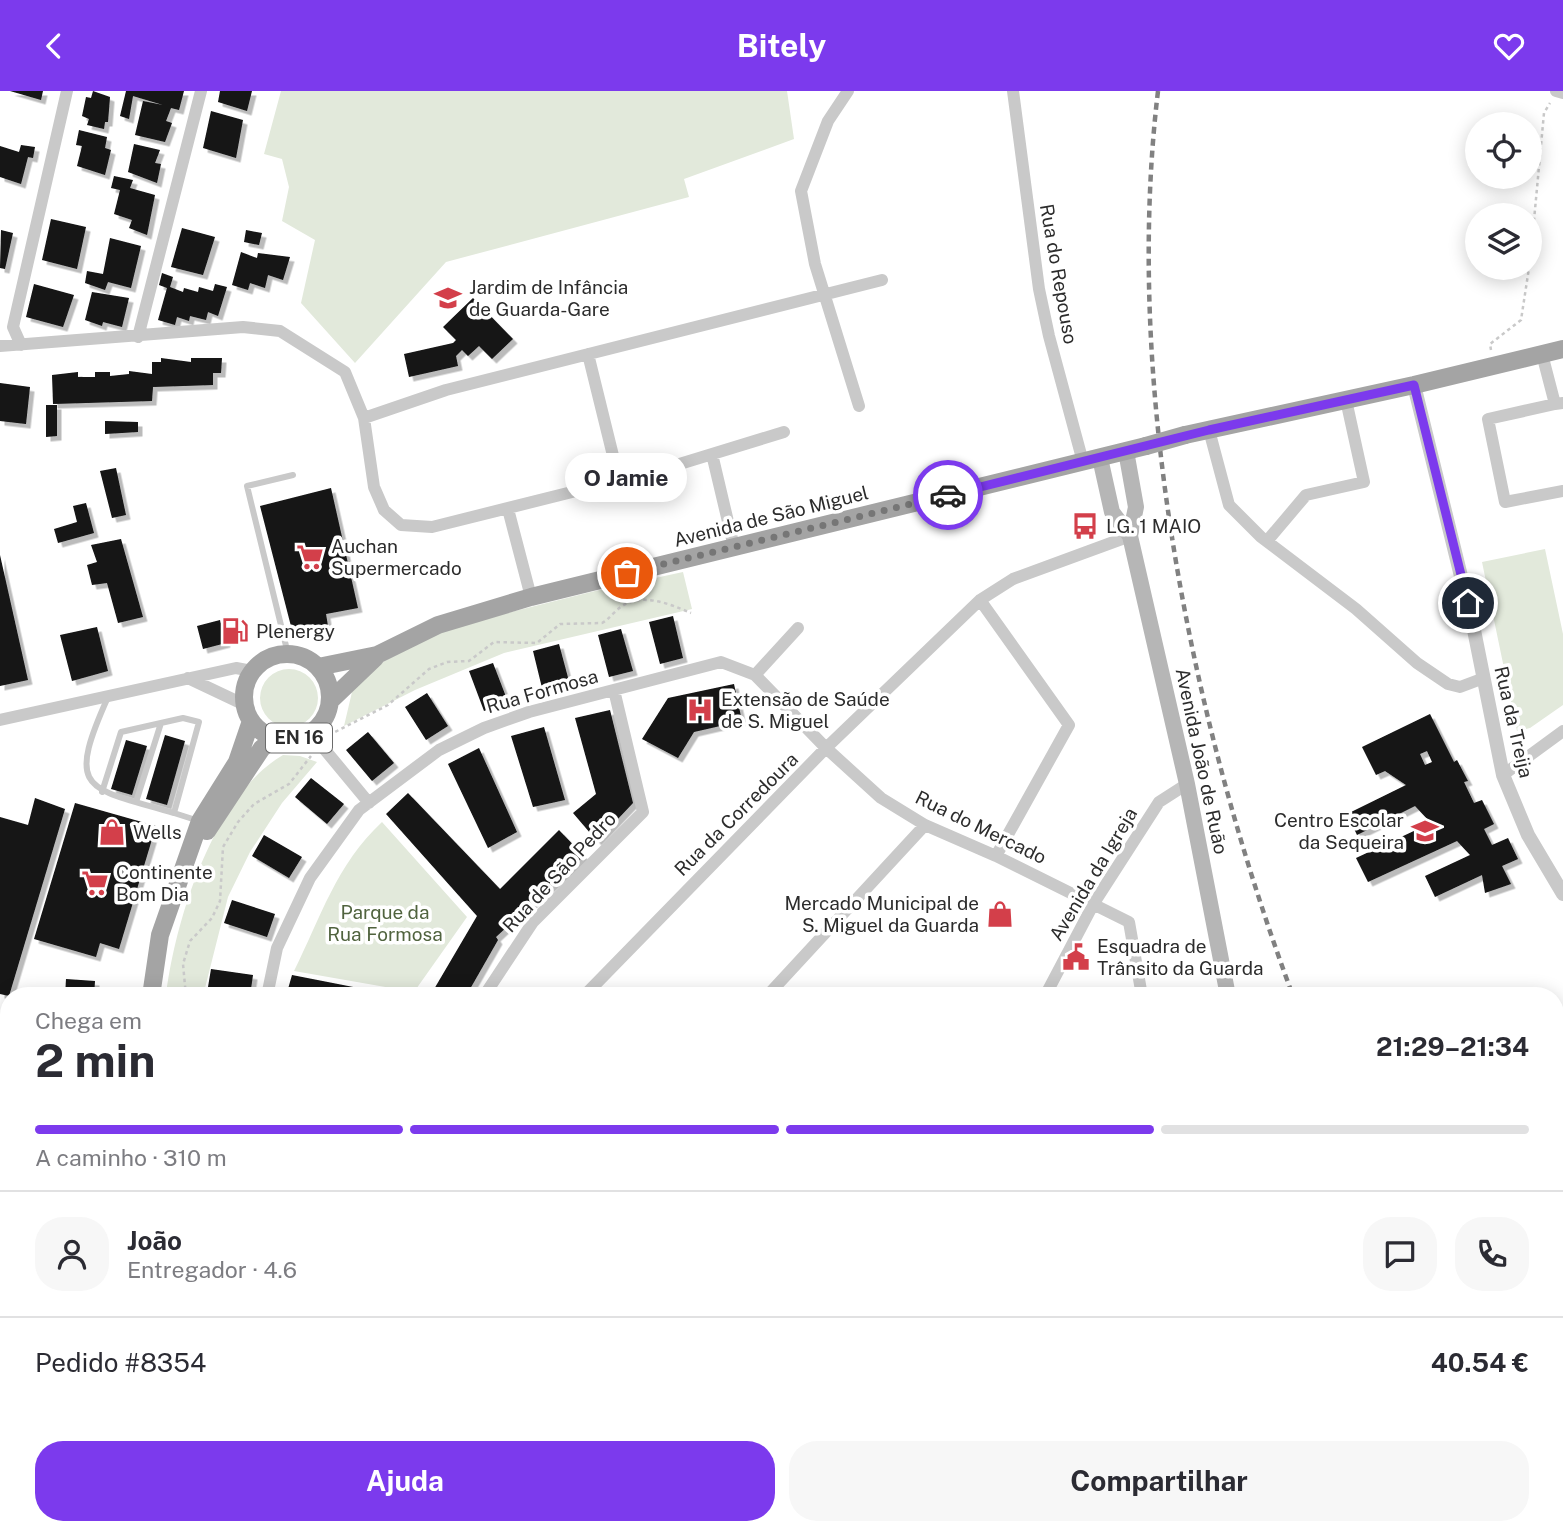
<!DOCTYPE html>
<html lang="pt">
<meta charset="utf-8">
<style>
body{margin:0;font-family:"Public Sans",sans-serif;background:#f7f7f7;color:#2b2b33;height:100vh;display:flex;flex-direction:column;font-size:26px;white-space:nowrap}
*{box-sizing:border-box;margin:0}
p{font-size:23px;color:#7c7c81}
.icon{flex:none;width:38px;height:38px;fill:none;stroke:currentColor;stroke-width:2;stroke-linecap:round;stroke-linejoin:round}
.map{position:relative;flex:1;overflow:hidden}
.side{position:absolute;left:0px;top:896px;width:1564px;height:548px;display:flex;flex-direction:column;background:#fff;border-radius:28px 28px 0 0;box-shadow:0 4px 18px #0003}
.side>*{flex:none}
.fabs{position:absolute;left:1465px;top:21px;display:grid;gap:14px}
.fabs a{display:grid;place-items:center;width:77px;height:77px;border-radius:50%;background:#fff;box-shadow:0 4px 18px #0003;font-size:35px}
.pin{position:absolute;display:grid;place-items:center;width:60px;height:60px;color:#fff;margin:-30px;border:4px solid #fff;border-radius:50%;box-shadow:0 2px 7px #0007}
.courier{position:absolute;display:grid;place-items:center;width:70px;height:70px;margin:-35px;border:5px solid #7c3aed;border-radius:50%;background:#fff;color:#222;box-shadow:0 2px 9px #0007}
.bubble{position:absolute;height:49px;border-radius:24px;background:#fff;box-shadow:0 4px 18px #0003;font-size:23px;font-weight:700;line-height:49px;text-align:center}
.head em{font-style:normal;font-weight:700}
.head div{display:flex;flex-direction:column-reverse}
.head{display:flex;align-items:center;justify-content:space-between;height:119px;padding:0 35px}
h1{font-size:46px;font-weight:700;line-height:52px}
.bar{display:grid;grid-template-columns:repeat(4,1fr);gap:10px 7px;align-content:center;height:84px;padding:0 35px}
.bar i{height:9px;border-radius:5px;background:#e1e1e2}
.bar .current{background:#7c3aed}
.bar p{grid-column:span 4}
.line{display:flex;align-items:center;gap:18px;padding:0 35px;border-top:2px solid #e1e1e2}
.line div{flex:1}
.round{display:grid;place-items:center;flex:none;width:74px;height:74px;border-radius:28px;background:#f7f7f7}
.button{display:flex;gap:14px;margin-top:auto;padding:14px 35px}
.button a{flex:1;height:80px;border-radius:28px;background:#7c3aed;color:#fff;font-size:28px;font-weight:700;line-height:80px;text-align:center}
.button a+a{background:#f7f7f7;color:#2b2b33}
header{display:flex;justify-content:space-between;align-items:center;height:91px;padding:0 35px;background:#7c3aed;color:#fff;font-size:32px;font-weight:700}
.map>svg:first-child{display:block}
.green{fill:#e2e9db}
.building{fill:#131313;fill-rule:evenodd;filter:url(#shadow)}
.lines{fill:none;stroke-linecap:round;stroke-linejoin:round}
.path{stroke:#c9c9c9;stroke-width:2.5;stroke-dasharray:3.5 3.5;stroke-linecap:butt}
.service{stroke:#c9c9c9;stroke-width:6}
.minor{stroke:#c9c9c9;stroke-width:12}
.tertiary{stroke:#c9c9c9;stroke-width:14}
.secondary{stroke:#b6b6b6;stroke-width:16}
.primary{stroke:#a4a4a4;stroke-width:18}
.rail{stroke:#818181;stroke-width:4.5;stroke-dasharray:7 5;stroke-linecap:butt}
.primary-bridge{stroke:#a4a4a4;stroke-width:18}
.done{stroke:#767676;stroke-width:7;stroke-dasharray:0 12.6}
.route{stroke:#7c3aed;stroke-width:9}
.labels{text-anchor:middle;stroke-width:7;stroke-linejoin:round;paint-order:stroke}
.shield{fill:#fff;stroke:#6b6b6b;stroke-width:2}
.shield-label{font-size:18px;font-weight:bold;fill:#2c2c2c}
.street-label{font-size:19px;fill:#2c2c2c;stroke:#fff}
.poi-label{font-size:19px;fill:#2c2c2c;stroke:#fff;text-anchor:start}
.park-label{font-size:19px;fill:#50633e;stroke:#fff}
</style>
<header><svg class="icon" aria-label="back" viewBox="0 0 24 24"><path d="M15 5l-7 7 7 7"/></svg>Bitely<svg class="icon" aria-label="heart" viewBox="0 0 24 24"><path d="M12 20l-8-8c-3-5 5-10 8-4 3-6 11-1 8 4z"/></svg></header>
<div class="map">
<svg width="1563" height="1443" viewBox="0 0 1563 1443">
<defs>
<filter id="shadow"><feDropShadow dx="4.5" dy="4.5" stdDeviation="0" flood-color="#0004"/></filter>
</defs>
<rect width="100%" height="100%" fill="#fff"/>
<path class="green" d="M281 0H787L794 48 684 88 689 106 446 171 355 272 301 212 315 149 282 130 289 96 282 68 264 63Z
M1545 458 1563 543V614L1530 637 1517 640 1482 471Z
M683 481 692 518 504 562 415 599 344 635 352 601 374 576 443 538 595 500Z
M260 607a29 29 0 1 1 58 0a29 29 0 1 1-58 0Z
M283 664 300 665 317 671 282 712 250 761 228 806 203 905H166C175 829 214 704 283 664Z
M382 731 467 826 414 901 294 880C321 826 336 774 382 731Z"/>
<path class="building" d="M10 0H43L41 9Z
M93 0 110 6 108 31H105L104 38 87 34 89 28 82 25 86 6 91 7Z
M126 0H184L179 19 171 17 166 30 172 32 165 51 135 44 143 10 163 14 133 5 129 28 120 25Z
M220 0H252L247 20 218 11Z
M211 20 243 29 236 67 203 57Z
M79 39 107 46 105 57 111 59 105 84 77 75 82 55 76 54Z
M134 53 160 59 155 72 161 73 157 92 128 81Z
M21 54 35 56 33 67 28 66 21 93 0 86V55L19 61Z
M114 85 133 89 130 97 155 104 147 144 129 137 132 129 114 123 120 99 111 97Z
M51 128 86 136 77 178 42 169Z
M182 137 215 146 203 184 171 176Z
M1 139 13 142 5 178 0 177Z
M246 139 262 142 259 154 244 151Z
M110 147 141 155 131 197 108 191 105 199 85 192 87 180 103 183Z
M241 161 257 167 258 162 290 166 283 189 268 184 265 197 250 192 248 199 232 194Z
M162 182 173 186 170 196 183 201 184 197 198 201 199 196 213 200 215 193 227 196 218 225 208 221 206 229 190 225 189 230 177 226 175 234 158 229 167 197 159 194Z
M34 193 74 204 63 236 26 226Z
M92 201 129 207 122 236 103 231 102 235 85 229Z
M473 207 513 248 492 268 479 255 468 265 462 259 456 265 458 275 409 286 404 263 453 252 456 249 443 236Z
M161 267 191 271V267H222L221 282H213V294L153 296 152 310 53 313 52 284 78 281V286H95V281H110V285L129 283V280L152 283V271H161Z
M0 292 30 296 26 333 0 330Z
M46 314H57V345L46 346Z
M105 330 138 331V341L105 343Z
M116 377 126 424 112 427 100 380Z
M331 397 358 517 326 523 328 535 293 543 260 415Z
M86 412 94 442 58 452 54 438 77 431 73 415Z
M121 448 143 526 118 532 107 492 92 494 87 474 97 471 91 454Z
M0 464 28 589 0 595Z
M673 525 683 567 660 573 649 531Z
M220 529 226 552 203 558 197 535Z
M97 536 108 580 72 590 60 544Z
M621 538 633 580 609 586 598 544Z
M559 553 570 594 543 601 533 560Z
M493 572 508 611 484 620 469 580Z
M734 593 742 630 694 641 678 667 642 648 668 607Z
M427 602 448 635 426 649 405 616Z
M610 619 633 712 597 750 573 722 596 703 575 627Z
M1430 623 1454 671 1457 669 1468 690 1464 691 1474 712 1482 709 1494 733 1484 738 1492 754 1508 747 1518 768 1502 775 1511 793 1485 802 1482 784 1435 806 1425 785 1470 764 1457 750 1368 791 1356 767 1431 732 1415 715 1357 744 1347 723 1406 694 1385 680 1376 684 1362 656ZM1427 660 1432 671 1425 674 1420 663Z
M544 636 565 709 533 716 511 645Z
M368 641 394 672 372 690 346 659Z
M165 644 185 650 167 714 146 708Z
M126 649 147 655 132 704 111 698Z
M479 657 517 741 488 757 448 673Z
M311 687 344 713 327 733 295 706Z
M408 702 500 798 559 739 584 765 496 846 498 849 466 905H430L477 825 386 723Z
M35 707 65 718 9 905 0 903V726L28 734Z
M75 712 156 735 119 858 100 852 96 866 34 848Z
M264 744 302 766 289 787 252 765Z
M232 809 275 823 267 846 224 832Z
M211 878 253 884 250 905 207 902Z
M292 884 394 904V905H286Z
M66 888 95 890 94 905H65Z
M2 972 9 974V1010H0Z
M9 1026V1077L0 1078V1027Z
M9 1185V1236L0 1237V1186Z
M9 1258V1352L0 1353V1259Z
M9 1381V1431L0 1432V1382Z
M1107 1435H1317L1320 1443H1085Z"/>
<g class="lines">
<path class="path" d="M1530 172 1544 22 1550 12
M1491 259 1490 253 1521 229 1529 177
M329 644 388 614 429 578 447 571 469 570 494 551 537 552 560 533 602 532C609 528 610 525 615 521 637 498 669 513 691 522
M186 905 183 873 190 850 212 827 220 810 223 756 238 731 254 713 289 693 311 665"/>
<path class="service" d="M288 563 247 395 293 384
M102 701 121 641 183 627 199 631 174 722C86 696 65 702 108 606
M136 711 161 632
M174 722 199 730"/>
<path class="minor" d="M848 0 828 30 801 100 815 173 859 315
M1013 0 1039 198 1049 245 1083 371
M1556 0 1563 2
M138 246 201 0
M21 254 13 236 67 0
M0 255 243 236 280 240 345 281 364 327 374 396 384 419 401 434 432 436 660 379 784 341
M588 263 619 389
M1542 263 1555 313 1563 312
M1555 313 1488 328 1505 411 1563 400
M364 327 446 299 882 189
M1209 339 1229 414 1261 446 1356 518 1417 572 1448 593 1460 596 1484 587
M712 363 734 456
M508 418 531 506
M1267 450 1306 404 1364 391 1346 309
M980 509 1069 634 996 765
M755 584 798 537
M188 587 245 614
M0 629 236 577 252 580
M311 642 369 712
M1503 684 1563 640
M267 905 277 857 310 787 359 719 439 659 484 637 529 621 721 571 755 584 826 657 881 707 925 734 996 765 1129 831 1142 905
M484 905 533 831 643 721 614 599
M584 905 826 657 980 509 1013 488 1130 445
M767 905 925 734
M1045 905 1094 812 1159 711 1187 693
M325 1435 326 1443
M478 1435 481 1443
M1396 1435 1398 1443"/>
<path class="tertiary" d="M1414 294 1473 534 1503 684 1528 744 1563 803"/>
<path class="secondary" d="M1126 360 1136 416 1130 445
M1100 367 1112 421 1130 445 1187 693 1228 905
M775 1443 794 1435"/>
<path class="primary" d="M1185 344 1414 294 1563 258
M244 606a43 43 0 1 1 86 0a43 43 0 1 1-86 0Z
M318 576 377 564 438 534 531 506 1146 355
M330 610 375 567
M207 740 262 657 276 648
M151 905 160 844 200 730 237 671 251 630
M189 1435 190 1443"/>
<path class="rail" d="M1158 0C1123 293 1191 631 1293 905
M1469 1435 1472 1443
M1491 1435 1494 1443"/>
<path class="primary-bridge" d="M1146 355 1185 344"/>
</g>
<g class="lines">
<path class="done" d="M627 482 948 404"/>
<path class="route" d="M948 404 1209 339 1414 294 1468 512"/>
</g>
<defs>
<symbol id="school-bare" viewBox="-9 -9 18 18"><path d="M0-5L7-2L0 1L-7-2ZM-4 1L0 2.5L4 1V4Q0 6-4 4Z" fill="#d33f4a" stroke="#fff" stroke-width="2.5" paint-order="stroke"/></symbol>
<symbol id="bus-bare" viewBox="-9 -9 18 18"><path d="M-5-6H5V4H4V6H2V4H-2V6H-4V4H-5ZM-3.5-4V0h7V-4ZM-3.5 1.2v1.5H-2V1.2ZM2 1.2v1.5H3.5V1.2Z" fill="#d33f4a" stroke="#fff" stroke-width="2.5" paint-order="stroke"/></symbol>
<symbol id="supermarket-bare" viewBox="-9 -9 18 18"><path d="M-6-5.5h2.5l.6 2H6L4.5 2H-2.5L-4.4-4H-6ZM-1.5 3.2a1.3 1.3 0 1 0 .1 0ZM3 3.2a1.3 1.3 0 1 0 .1 0Z" fill="#d33f4a" stroke="#fff" stroke-width="2.5" paint-order="stroke"/></symbol>
<symbol id="fuel-bare" viewBox="-9 -9 18 18"><path d="M-5.5-6h7V0h2V4h1.3V-2.5L3-4.5l.8-.8L6-3V5H2.5V1h-1V6h-7ZM-4.2-4.7v3.2H.2V-4.7Z" fill="#d33f4a" stroke="#fff" stroke-width="2.5" paint-order="stroke"/></symbol>
<symbol id="hospital-bare" viewBox="-9 -9 18 18"><path d="M-5-5h3v3.5h4V-5h3V5h-3V1.5h-4V5h-3Z" fill="#d33f4a" stroke="#fff" stroke-width="2.5" paint-order="stroke"/></symbol>
<symbol id="shop-bare" viewBox="-9 -9 18 18"><path d="M-5-2.5h2.3a2.7 3.5 0 0 1 5.4 0H5L5.5 6h-11ZM-1.5-2.5h3a1.5 2.3 0 0 0-3 0Z" fill="#d33f4a" stroke="#fff" stroke-width="2.5" paint-order="stroke"/></symbol>
<symbol id="civic-bare" viewBox="-9 -9 18 18"><path d="M-.6-6.5H3V-4.5H.6V-3L4-1V1h2V6H-6V1h2V-1L-.6-3ZM-1.2 2.5V6h2.4V2.5Z" fill="#d33f4a" stroke="#fff" stroke-width="2.5" paint-order="stroke"/></symbol>
</defs>
<g fill-rule="evenodd">
<use href="#school-bare" x="429" y="188" width="38" height="38"/>
<use href="#bus-bare" x="1066" y="416" width="38" height="38"/>
<use href="#supermarket-bare" x="291" y="447" width="38" height="38"/>
<use href="#fuel-bare" x="216" y="521" width="38" height="38"/>
<use href="#hospital-bare" x="681" y="600" width="38" height="38"/>
<use href="#school-bare" x="1406" y="721" width="38" height="38"/>
<use href="#shop-bare" x="93" y="722" width="38" height="38"/>
<use href="#supermarket-bare" x="76" y="773" width="38" height="38"/>
<use href="#shop-bare" x="981" y="804" width="38" height="38"/>
<use href="#civic-bare" x="1057" y="847" width="38" height="38"/>
</g>
<g class="labels">
<rect class="shield" x="266" y="632.5" width="66" height="29" rx="5"/>
<g class="shield-label">
<text x="299" y="653">EN 16</text>
</g>
<g class="street-label">
<text transform="translate(1059 183) rotate(80)" y="7">Rua do Repouso</text>
<text transform="translate(771 425) rotate(-14)" y="7">Avenida de São Miguel</text>
<text transform="translate(542 600) rotate(-16)" y="7">Rua Formosa</text>
<text transform="translate(1514 631) rotate(77)" y="7">Rua da Treija</text>
<text transform="translate(1202 670) rotate(78)" y="7">Avenida João de Ruão</text>
<text transform="translate(736 723) rotate(-45)" y="7">Rua da Corredoura</text>
<text transform="translate(981 736) rotate(26)" y="7">Rua do Mercado</text>
<text transform="translate(559 781) rotate(-47)" y="7">Rua de São Pedro</text>
<text transform="translate(1093 783) rotate(-59)" y="7">Avenida da Igreja</text>
</g>
<g class="poi-label">
<text x="469" y="203">Jardim de Infância<tspan x="469" dy="22">de Guarda-Gare</tspan></text>
<text x="1106" y="442">LG. 1 MAIO</text>
<text x="331" y="462">Auchan<tspan x="331" dy="22">Supermercado</tspan></text>
<text x="256" y="547">Plenergy</text>
<text x="721" y="615">Extensão de Saúde<tspan x="721" dy="22">de S. Miguel</tspan></text>
<text x="1404" y="736" text-anchor="end">Centro Escolar<tspan x="1404" dy="22">da Sequeira</tspan></text>
<text x="133" y="748">Wells</text>
<text x="116" y="788">Continente<tspan x="116" dy="22">Bom Dia</tspan></text>
<text x="979" y="819" text-anchor="end">Mercado Municipal de<tspan x="979" dy="22">S. Miguel da Guarda</tspan></text>
<text x="1097" y="862">Esquadra de<tspan x="1097" dy="22">Trânsito da Guarda</tspan></text>
</g>
<g class="park-label">
<text x="385" y="828">Parque da<tspan x="385" dy="22">Rua Formosa</tspan></text>
</g>
</g>
</svg>
<div class="fabs">
<a><svg class="icon" aria-label="locate" viewBox="0 0 24 24"><circle cx="12" cy="12" r="6"/><path d="M12 2v4M12 18v4M2 12h4M18 12h4"/></svg></a>
<a><svg class="icon" aria-label="layers" viewBox="0 0 24 24"><path d="M12 4l9 5-9 5-9-5zM3 14l9 5 9-5"/></svg></a>
</div>
<div class="pin" style="left:627px;top:482px;background:#ea580c"><svg class="icon" aria-label="bag" viewBox="0 0 24 24"><path d="M5 8h14l-1 12H6zM9 8a3 3 0 0 1 6 0"/></svg></div>
<div class="pin" style="left:1468px;top:512px;background:#1f2937"><svg class="icon" aria-label="home" viewBox="0 0 24 24"><path d="M3 11l9-7 9 7M6 9v11h12V9"/></svg></div>
<div class="courier" style="left:948px;top:404px"><svg class="icon" aria-label="car" viewBox="0 0 24 24"><path d="M5 17H2v-5l4-1 3-4h7l3 4 3 1v5h-3M9 17h6M6 11h13"/><circle cx="7" cy="17" r="2"/><circle cx="17" cy="17" r="2"/></svg></div>
<div class="bubble" style="left:565px;top:362px;width:122px">O Jamie</div>
<section class="side">
<div class="head"><div><h1>2 min</h1><p>Chega em</p></div><em>21:29–21:34</em></div>
<div class="bar"><i class="current"></i><i class="current"></i><i class="current"></i><i></i><p>A caminho · 310 m</p></div>
<div class="line" style="height:126px"><a class="round"><svg class="icon" aria-label="person" viewBox="0 0 24 24"><circle cx="12" cy="8" r="4"/><path d="M4 21q1-7 8-7t8 7"/></svg></a><div><b>João</b><p>Entregador · 4.6</p></div><a class="round"><svg class="icon" aria-label="chat" viewBox="0 0 24 24"><path d="M4 5h16v11H9l-5 4z"/></svg></a><a class="round"><svg class="icon" aria-label="phone" viewBox="0 0 24 24"><path d="M5 4h4l2 5-3 2q2 4 5 5l2-3 5 2v4C11 20 4 13 5 4z"/></svg></a></div>
<div class="line" style="height:91px"><div>Pedido #8354</div><b>40.54 €</b></div>
<div class="button"><a>Ajuda</a><a>Compartilhar</a></div>
</section>
</div>
